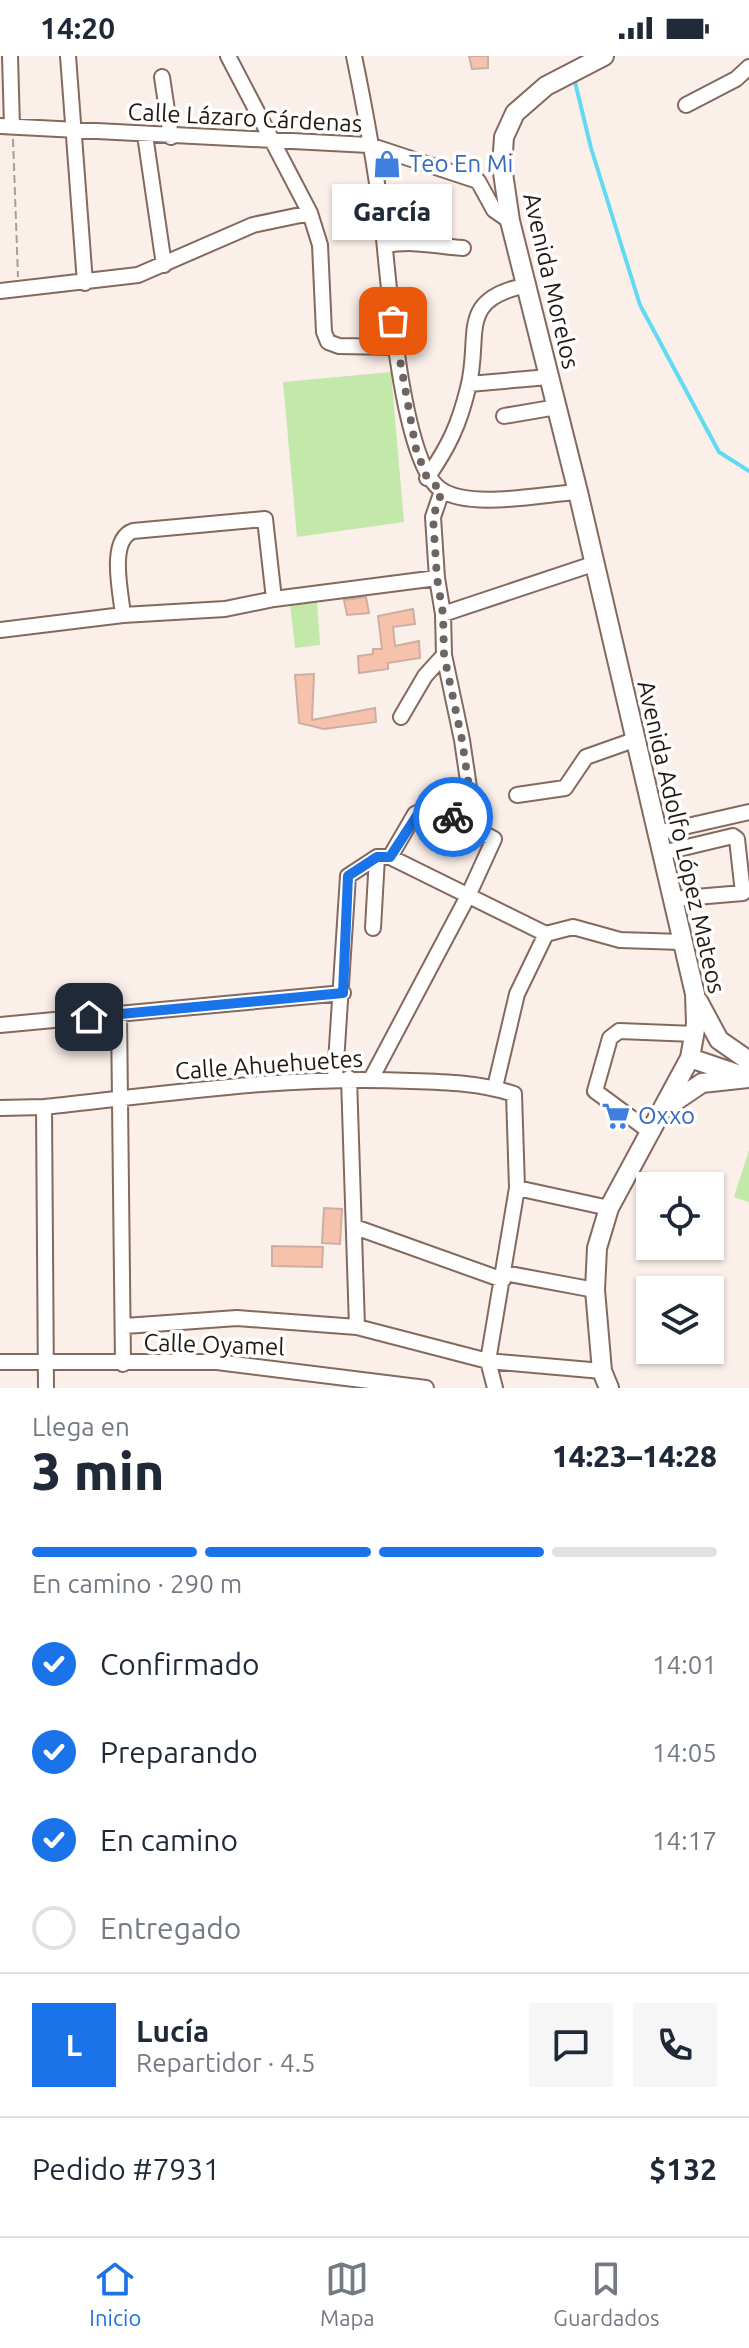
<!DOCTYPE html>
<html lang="es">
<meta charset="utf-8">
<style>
body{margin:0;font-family:Ubuntu,sans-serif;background:#f6f6f7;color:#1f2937;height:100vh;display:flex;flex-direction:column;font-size:30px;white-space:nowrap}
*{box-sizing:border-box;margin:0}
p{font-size:26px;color:#747a83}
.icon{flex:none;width:44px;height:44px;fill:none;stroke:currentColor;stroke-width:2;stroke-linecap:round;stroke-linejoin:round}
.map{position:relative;height:1332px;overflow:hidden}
.details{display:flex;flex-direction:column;background:#fff;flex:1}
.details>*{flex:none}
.buttons{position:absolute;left:636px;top:1116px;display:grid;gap:16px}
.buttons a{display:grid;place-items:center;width:88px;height:88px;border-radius:0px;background:#fff;box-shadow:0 2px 6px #0004;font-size:40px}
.pin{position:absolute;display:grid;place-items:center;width:68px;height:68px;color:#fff;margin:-34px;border-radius:16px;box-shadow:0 4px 12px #0006}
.courier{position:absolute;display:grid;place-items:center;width:80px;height:80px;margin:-40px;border:6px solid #1a73e8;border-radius:50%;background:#fff;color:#222;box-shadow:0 2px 10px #0007}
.bubble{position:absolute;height:56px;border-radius:0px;background:#fff;box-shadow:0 2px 6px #0004;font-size:26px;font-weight:800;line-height:56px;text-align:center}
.head em{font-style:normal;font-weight:800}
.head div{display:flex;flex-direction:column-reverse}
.head{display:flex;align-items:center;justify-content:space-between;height:136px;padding:0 32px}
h1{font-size:52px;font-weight:800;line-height:60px}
.bar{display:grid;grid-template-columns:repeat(4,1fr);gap:12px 8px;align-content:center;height:96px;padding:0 32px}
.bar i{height:10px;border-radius:6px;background:#e0e1e3}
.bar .selected{background:#1a73e8}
.bar p{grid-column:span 4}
.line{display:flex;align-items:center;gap:20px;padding:0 32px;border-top:2px solid #e0e1e3}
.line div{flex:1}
.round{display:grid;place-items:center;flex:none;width:84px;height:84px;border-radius:0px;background:#f6f6f7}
ol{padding:0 32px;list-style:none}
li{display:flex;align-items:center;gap:24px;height:88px}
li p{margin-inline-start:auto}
li .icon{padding:8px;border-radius:50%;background:#1a73e8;color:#fff;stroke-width:4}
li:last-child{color:#747a83}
li i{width:44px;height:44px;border:4px solid #e0e1e3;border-radius:50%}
.status{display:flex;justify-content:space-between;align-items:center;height:56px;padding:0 40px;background:#fff;direction:ltr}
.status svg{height:22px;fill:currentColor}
.tabs{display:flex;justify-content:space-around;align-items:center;height:112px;border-top:2px solid #e0e1e3;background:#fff;font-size:22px;color:#747a83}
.tabs a{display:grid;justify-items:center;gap:4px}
.tabs .selected{color:#1a73e8}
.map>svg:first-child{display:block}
.green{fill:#c3e9aa}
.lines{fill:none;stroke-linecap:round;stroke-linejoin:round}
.stream{stroke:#62daf2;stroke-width:4}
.building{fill:#f6c2ac;stroke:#ccaea2;stroke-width:2}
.minor-casing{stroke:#84695e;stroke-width:18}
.major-casing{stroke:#84695e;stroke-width:22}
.path{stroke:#a89d97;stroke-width:2;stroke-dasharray:8 4;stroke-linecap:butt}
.minor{stroke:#fff;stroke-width:14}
.major{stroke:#fff;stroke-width:18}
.done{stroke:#6f655f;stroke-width:8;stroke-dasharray:0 14.4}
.route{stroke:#1a73e8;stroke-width:10}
.labels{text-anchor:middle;stroke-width:7;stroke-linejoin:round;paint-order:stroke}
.street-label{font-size:24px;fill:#241a15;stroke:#fff}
.shop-label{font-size:24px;fill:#366cbe;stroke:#fff;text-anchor:start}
</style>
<div class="status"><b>14:20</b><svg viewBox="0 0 49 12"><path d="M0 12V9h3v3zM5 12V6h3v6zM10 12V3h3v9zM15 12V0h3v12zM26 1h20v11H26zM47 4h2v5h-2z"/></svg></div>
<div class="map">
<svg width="749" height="1332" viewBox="0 0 749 1332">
<rect width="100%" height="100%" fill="#fbefe9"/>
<path class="green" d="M391 316 404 466 297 481 283 326Z
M317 544 320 589 295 592 290 548Z
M749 1094V1146L734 1141Z"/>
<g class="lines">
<path class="stream" d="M574 22 591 92 640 249 719 396 749 415"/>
</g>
<path class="building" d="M469 0H488V12L472 13Z
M372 255H381L384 275H373Z
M366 541 369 557 347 559 344 544Z
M413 553 415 568 393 571 395 590 419 585 420 602 388 607V613L359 617 358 600 373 598V593H382L378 560Z
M314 618 312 664 375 652 376 666 324 673 299 667 295 619Z
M324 1152 342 1153 340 1188 322 1187Z
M272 1190 323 1191 322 1211 272 1210Z"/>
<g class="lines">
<defs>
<path id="minor" d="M10 0 12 70
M68 0 85 227
M228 0 310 157 320 189 324 276 328 286 339 290 396 291
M354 0C365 53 375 109 382 163 388 216 400 404 440 433 469 454 542 438 578 436
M162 21 171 81
M686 49 736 23 749 11
M0 70 369 89 478 125 494 154 510 165
M145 79 164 209
M385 189C416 184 432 190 463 192
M0 235 138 219 253 169 310 157
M469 328 549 321
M504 360 557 351
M427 422C449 390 459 369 468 332 482 279 455 243 528 229
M442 435 433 461 437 522 443 558 444 599 462 684 475 772
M443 558 593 508
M123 559C121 537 108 484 133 475L265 463 274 543
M0 574 123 559 225 553 274 543 437 522
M401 661 425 620 444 599
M517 739 565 732 586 701 634 684
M657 777 749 756
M662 797 733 780 737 783 743 837 672 843
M373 872 377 801
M119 958 123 1308
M0 969 343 937
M335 1022 348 820 377 801H390L546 878 573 871 620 884 682 886
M349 1022 357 1271
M371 1023 468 840 494 783 431 750 415 758 390 801
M495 1031 517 938 546 878
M44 1051 46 1332
M0 1052 44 1051C165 1038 289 1019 411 1025 446 1026 481 1027 514 1038L517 1132 488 1305 495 1332
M649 1075 595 1035 610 982 619 975 695 978
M517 1132 609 1152
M355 1171 503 1224
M504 1217 595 1234
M125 1270 237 1262 357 1271 488 1305 602 1315
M0 1306H217L426 1332"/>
<path id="major" d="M604 0 546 30 515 57 504 81 502 110 510 165 578 436 695 938 696 968 690 1002 609 1152 597 1192 595 1234 602 1315 609 1332
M698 945 719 984 749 1005
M690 1002 740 1019
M668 1050 702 1027 749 1022"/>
</defs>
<use href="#minor" class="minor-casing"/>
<use href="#major" class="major-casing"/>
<path class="path" d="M13 83 18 221"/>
<use href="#minor" class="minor"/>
<use href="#major" class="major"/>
</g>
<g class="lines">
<path class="done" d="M393 265 416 393 427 422 442 435 433 461 437 522 443 558 444 599 462 684 475 772 453 761"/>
<path class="route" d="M89 961 343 937 348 820 377 801H390L422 752 431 750 453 761"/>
</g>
<defs>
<symbol id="shop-bare" viewBox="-9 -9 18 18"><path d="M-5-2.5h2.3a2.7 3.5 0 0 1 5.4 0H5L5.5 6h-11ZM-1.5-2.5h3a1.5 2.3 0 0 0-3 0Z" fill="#3f7fe0" stroke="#fff" stroke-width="2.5" paint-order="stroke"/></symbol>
<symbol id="supermarket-bare" viewBox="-9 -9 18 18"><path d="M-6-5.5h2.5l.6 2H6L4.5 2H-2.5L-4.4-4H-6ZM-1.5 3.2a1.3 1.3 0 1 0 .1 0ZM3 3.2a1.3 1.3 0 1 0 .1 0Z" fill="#3f7fe0" stroke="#fff" stroke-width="2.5" paint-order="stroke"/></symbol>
</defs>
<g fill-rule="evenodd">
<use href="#shop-bare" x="367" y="88" width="40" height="40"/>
<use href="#supermarket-bare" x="596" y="1040" width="40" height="40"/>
</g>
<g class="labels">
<g class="street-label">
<text transform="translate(245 62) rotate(3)" y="8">Calle Lázaro Cárdenas</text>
<text transform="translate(551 225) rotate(77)" y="8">Avenida Morelos</text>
<text transform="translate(681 781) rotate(77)" y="8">Avenida Adolfo López Mateos</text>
<text transform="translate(269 1009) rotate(-4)" y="8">Calle Ahuehuetes</text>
<text transform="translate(214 1289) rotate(2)" y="8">Calle Oyamel</text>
</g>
<g class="shop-label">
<text x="409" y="116">Teo En Mi</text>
<text x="638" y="1068">Oxxo</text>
</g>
</g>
</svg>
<div class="buttons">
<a><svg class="icon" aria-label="locate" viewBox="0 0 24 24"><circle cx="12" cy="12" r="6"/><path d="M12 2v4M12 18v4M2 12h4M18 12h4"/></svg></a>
<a><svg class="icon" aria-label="layers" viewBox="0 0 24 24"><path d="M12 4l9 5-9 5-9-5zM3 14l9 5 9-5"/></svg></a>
</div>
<div class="pin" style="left:393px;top:265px;background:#ea580c"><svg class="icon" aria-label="bag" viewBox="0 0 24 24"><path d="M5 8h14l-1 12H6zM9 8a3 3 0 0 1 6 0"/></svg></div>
<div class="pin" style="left:89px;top:961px;background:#1f2937"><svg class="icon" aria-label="home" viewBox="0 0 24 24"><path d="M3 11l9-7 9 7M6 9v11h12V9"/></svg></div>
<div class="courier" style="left:453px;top:761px"><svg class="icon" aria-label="bike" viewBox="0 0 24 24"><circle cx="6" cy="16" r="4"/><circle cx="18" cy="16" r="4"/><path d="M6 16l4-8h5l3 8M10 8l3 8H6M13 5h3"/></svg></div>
<div class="bubble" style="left:332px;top:128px;width:120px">García</div>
</div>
<section class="details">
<div class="head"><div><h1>3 min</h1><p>Llega en</p></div><em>14:23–14:28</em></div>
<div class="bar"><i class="selected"></i><i class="selected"></i><i class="selected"></i><i></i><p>En camino · 290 m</p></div>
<ol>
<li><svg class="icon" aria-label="check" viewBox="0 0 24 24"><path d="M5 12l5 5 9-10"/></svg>Confirmado<p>14:01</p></li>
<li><svg class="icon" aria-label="check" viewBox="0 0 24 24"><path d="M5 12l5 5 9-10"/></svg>Preparando<p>14:05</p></li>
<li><svg class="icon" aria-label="check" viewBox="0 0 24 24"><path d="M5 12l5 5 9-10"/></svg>En camino<p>14:17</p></li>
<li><i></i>Entregado</li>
</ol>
<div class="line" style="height:144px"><b class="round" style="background:#1a73e8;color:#fff">L</b><div><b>Lucía</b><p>Repartidor · 4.5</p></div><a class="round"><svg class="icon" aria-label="chat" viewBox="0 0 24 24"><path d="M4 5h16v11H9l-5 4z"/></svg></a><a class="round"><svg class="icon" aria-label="phone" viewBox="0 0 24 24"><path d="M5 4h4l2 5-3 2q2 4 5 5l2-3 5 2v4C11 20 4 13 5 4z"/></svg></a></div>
<div class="line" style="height:104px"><div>Pedido #7931</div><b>$132</b></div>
</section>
<nav class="tabs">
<a class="selected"><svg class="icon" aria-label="home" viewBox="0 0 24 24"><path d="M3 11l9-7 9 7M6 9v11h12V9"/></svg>Inicio</a>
<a><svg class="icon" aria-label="map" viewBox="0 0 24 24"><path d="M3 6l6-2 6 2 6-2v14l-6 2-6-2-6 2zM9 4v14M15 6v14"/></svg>Mapa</a>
<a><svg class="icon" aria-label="saved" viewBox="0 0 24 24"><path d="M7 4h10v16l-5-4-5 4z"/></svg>Guardados</a>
</nav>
